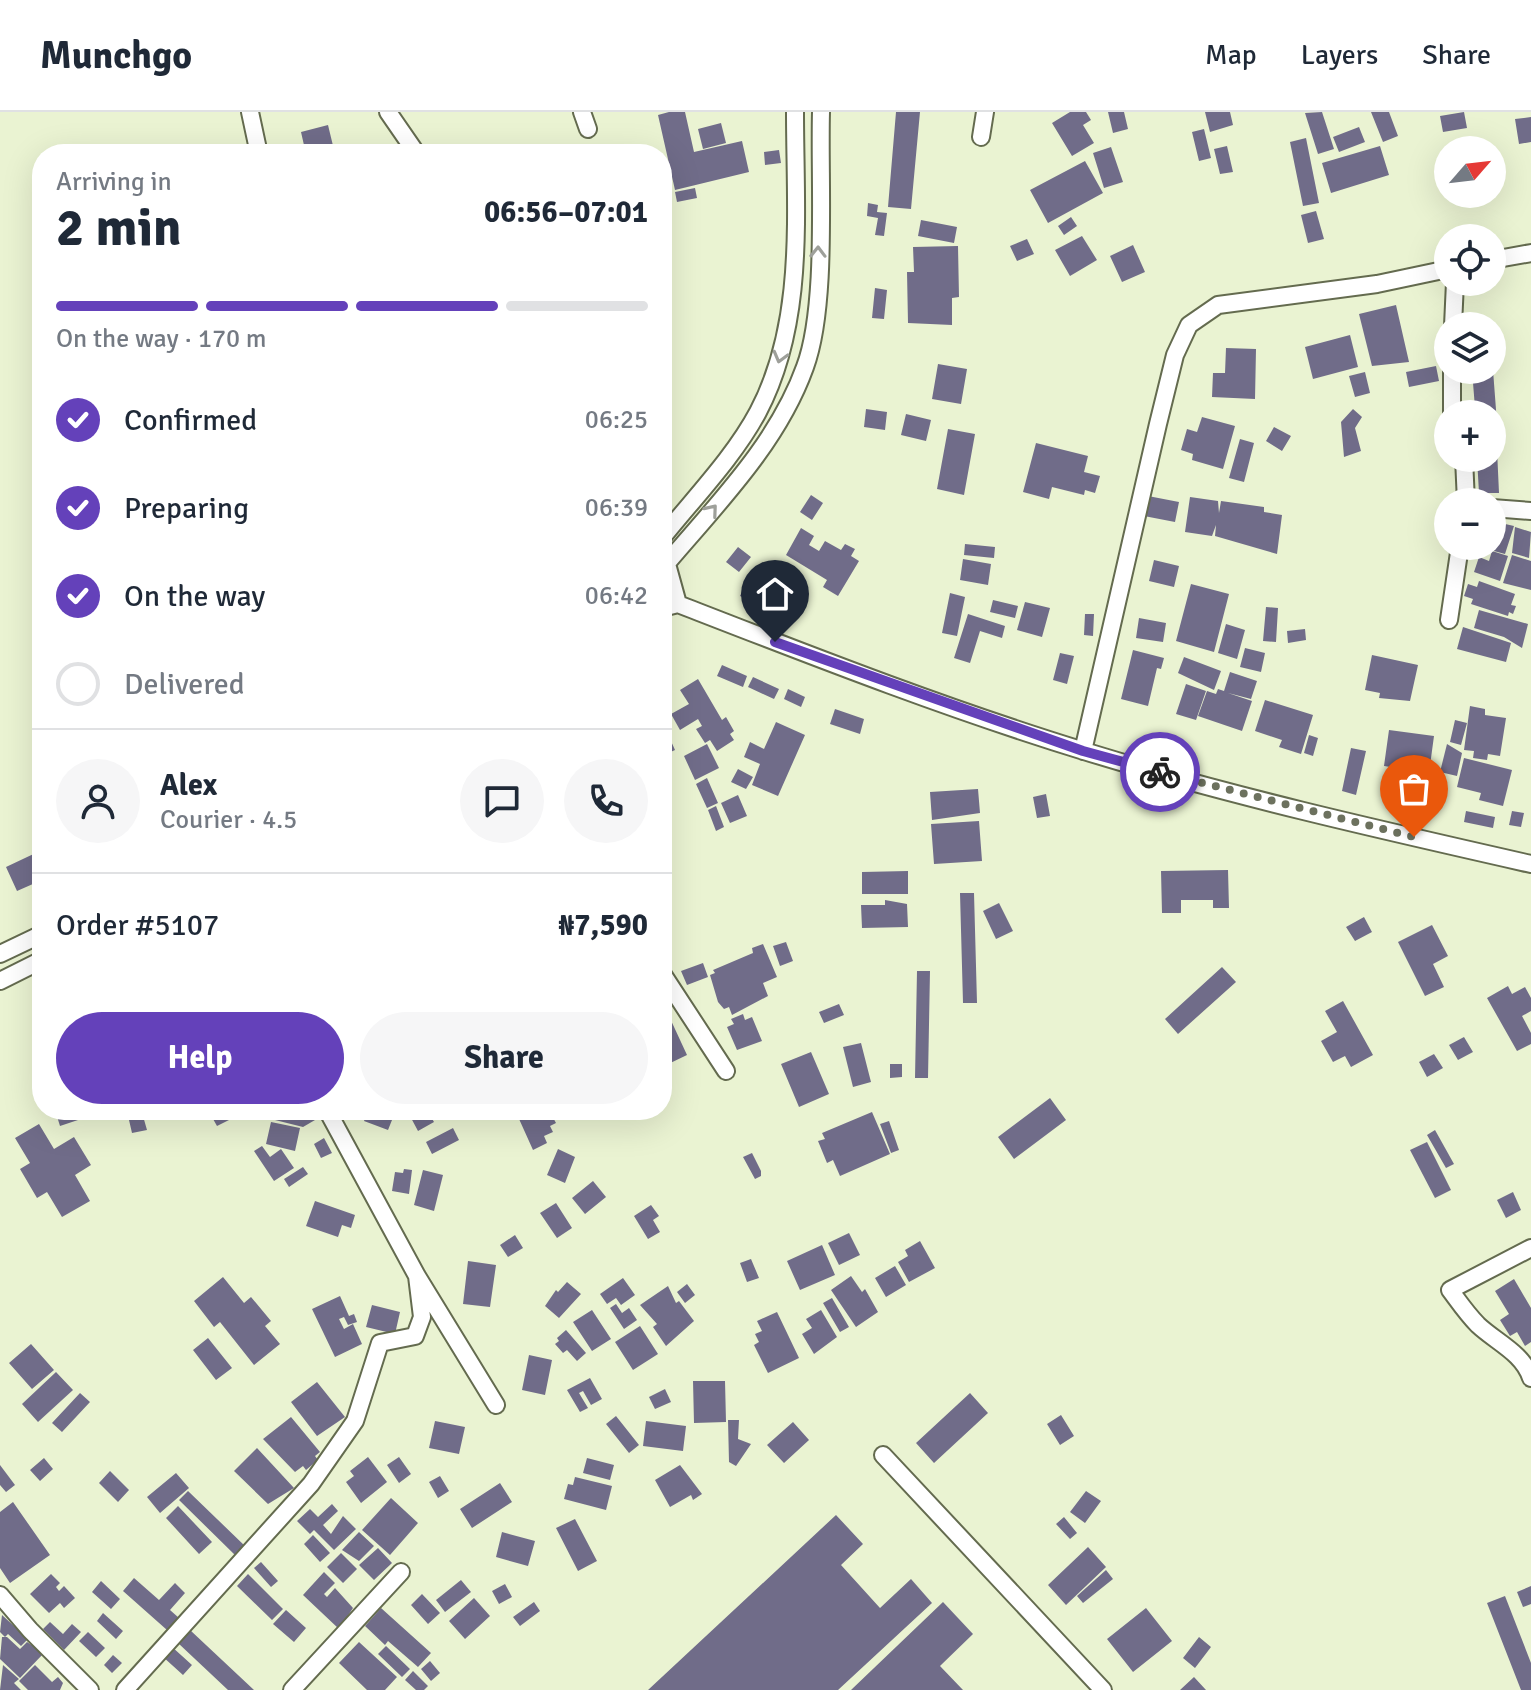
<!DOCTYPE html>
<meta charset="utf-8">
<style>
body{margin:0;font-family:Signika,sans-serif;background:#f6f6f7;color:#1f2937;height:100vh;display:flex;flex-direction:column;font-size:30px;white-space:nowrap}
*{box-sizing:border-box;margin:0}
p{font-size:26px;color:#747a83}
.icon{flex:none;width:44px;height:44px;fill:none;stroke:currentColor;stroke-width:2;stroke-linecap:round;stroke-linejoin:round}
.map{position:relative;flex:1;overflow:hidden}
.drawer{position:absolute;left:32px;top:32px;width:640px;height:976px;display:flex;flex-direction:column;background:#fff;border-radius:32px;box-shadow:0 8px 32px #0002}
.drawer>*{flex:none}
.needle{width:52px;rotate:62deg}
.buttons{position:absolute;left:1434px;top:24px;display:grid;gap:16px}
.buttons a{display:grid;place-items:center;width:72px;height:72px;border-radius:50%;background:#fff;box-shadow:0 8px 32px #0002;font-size:40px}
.pin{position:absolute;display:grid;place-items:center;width:68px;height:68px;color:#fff;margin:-82px -34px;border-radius:50% 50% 50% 0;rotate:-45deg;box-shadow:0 0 8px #0007}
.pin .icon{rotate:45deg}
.courier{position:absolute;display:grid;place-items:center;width:80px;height:80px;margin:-40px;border:6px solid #6441ba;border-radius:50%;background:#fff;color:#222;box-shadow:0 2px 10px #0007}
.headline em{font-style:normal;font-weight:800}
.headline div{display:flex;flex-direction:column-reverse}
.headline{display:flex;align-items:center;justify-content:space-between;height:136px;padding:0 24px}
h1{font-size:52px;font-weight:800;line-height:60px}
.bar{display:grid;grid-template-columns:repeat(4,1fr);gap:12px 8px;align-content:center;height:96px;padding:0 24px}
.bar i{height:10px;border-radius:6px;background:#e0e1e3}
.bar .on{background:#6441ba}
.bar p{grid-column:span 4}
.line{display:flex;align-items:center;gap:20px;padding:0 24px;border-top:2px solid #e0e1e3}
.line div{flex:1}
.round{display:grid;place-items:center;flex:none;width:84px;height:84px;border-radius:42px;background:#f6f6f7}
ol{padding:0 24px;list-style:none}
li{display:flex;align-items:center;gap:24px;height:88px}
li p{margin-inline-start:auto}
li .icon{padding:8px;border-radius:50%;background:#6441ba;color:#fff;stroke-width:4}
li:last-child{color:#747a83}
li i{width:44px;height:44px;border:4px solid #e0e1e3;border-radius:50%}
.cta{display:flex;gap:16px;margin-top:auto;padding:16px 24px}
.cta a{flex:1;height:92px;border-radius:48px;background:#6441ba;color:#fff;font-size:32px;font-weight:800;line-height:92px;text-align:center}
.cta a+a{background:#f6f6f7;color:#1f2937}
header{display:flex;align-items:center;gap:48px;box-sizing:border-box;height:112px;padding:0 40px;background:#fff;border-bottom:2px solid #e0e1e3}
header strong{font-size:38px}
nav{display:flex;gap:44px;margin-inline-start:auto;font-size:28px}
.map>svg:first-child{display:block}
.building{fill:#706c89}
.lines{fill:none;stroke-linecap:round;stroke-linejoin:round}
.minor-casing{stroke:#646b4f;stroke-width:20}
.minor{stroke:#fff;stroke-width:16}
.oneway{stroke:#9ea09a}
.done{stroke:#6c715e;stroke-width:8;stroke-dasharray:0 14.4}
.route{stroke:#6441ba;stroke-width:10}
</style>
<header>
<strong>Munchgo</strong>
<nav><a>Map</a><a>Layers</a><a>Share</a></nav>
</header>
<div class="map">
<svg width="1531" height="1578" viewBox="0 0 1531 1578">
<rect width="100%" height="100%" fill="#eaf3d2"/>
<path class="building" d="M669 0H685L694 40 742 29 749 60 675 78 658 3Z
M896 0H920L911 97 888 95Z
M1070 0H1086L1091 8 1083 13 1094 31 1072 44 1052 11Z
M1108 0H1124L1128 17 1113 21Z
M1205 0H1230L1233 13 1210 20Z
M1322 0 1334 37 1318 42 1305 1Z
M1371 0H1389L1398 24 1383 30Z
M1464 0 1467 16 1443 20 1440 4Z
M1531 5V30L1519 32 1515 7Z
M721 11 726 31 703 37 698 17Z
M328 13 335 42H306L301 20Z
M1359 15 1365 30 1339 40 1333 25Z
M1204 17 1211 46 1199 49 1192 20Z
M1306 26 1319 91 1303 94 1290 30Z
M1227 34 1233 60 1220 62 1214 37Z
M1380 34 1389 63 1331 81 1322 51Z
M1111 35 1123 70 1104 76 1093 41Z
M779 38 781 51 765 53 764 40Z
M1085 49 1103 81 1048 111 1030 78Z
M695 76 697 86 677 90 675 80Z
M868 91 878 93 877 100 887 101 884 124 875 123 878 106 867 104Z
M1316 99 1324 127 1308 131 1301 103Z
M1071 105 1077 114 1064 123 1058 114Z
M921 108 957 115 954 131 918 124Z
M1082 124 1097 148 1070 164 1055 138Z
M1027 127 1034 142 1017 149 1010 134Z
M1133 133 1145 160 1122 170 1110 144Z
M958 134 959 185 952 186V213L908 211 907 160H914L913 135Z
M875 176 887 178 884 207 872 206Z
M1396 193 1409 250 1372 254 1359 202Z
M1350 223 1358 255 1313 267 1305 235Z
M1226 236 1256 237 1255 287 1212 285 1213 261H1225Z
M938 252 967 257 961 292 932 287Z
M1436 254 1439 269 1409 275 1406 260Z
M1472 258H1493L1497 311 1492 312V302H1483L1482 296H1475Z
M1365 260 1370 281 1355 285 1349 264Z
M866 297 887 300 885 318 864 315Z
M1353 297 1362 305 1355 316 1361 339 1344 345 1341 310Z
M906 302 931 308 926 329 901 323Z
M1202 305 1235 314 1223 357 1192 348 1193 342 1181 338 1187 317 1197 320Z
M1274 315 1291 324 1282 339 1266 329Z
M1492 316H1496L1499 381H1479L1477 346H1492Z
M948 317 975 322 964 383 937 377Z
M1240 327 1254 331 1244 370 1229 366Z
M1036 331 1088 344 1084 360 1100 364 1095 381 1085 378 1084 383 1052 375 1049 387 1023 380Z
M811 383 823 391 812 408 800 400Z
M1148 384 1179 390 1175 410 1144 404Z
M1190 385 1218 389 1219 401 1221 389 1264 395V400L1282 403 1277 442 1215 424 1216 413 1212 424 1185 420Z
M1492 409 1514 414 1505 442 1494 439 1497 425 1492 423Z
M1515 415 1531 420 1529 446 1512 441Z
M801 416 814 424 809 433 819 439 825 429 841 438 845 432 855 437 851 444 859 449 838 484 823 475 827 468 786 443Z
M965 432 995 435 994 446 964 443Z
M738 435 751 445 739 460 726 450Z
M1492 439 1508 444 1500 469 1474 460 1479 445 1489 449Z
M1512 443 1531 449V478L1503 471Z
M963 447 991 452 988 473 960 468Z
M1154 448 1179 454 1174 475 1149 469Z
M1479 469 1515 482 1511 493 1516 494 1513 502 1509 500 1508 504 1471 492 1473 487 1464 484 1468 472 1477 475Z
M1191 472 1229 482 1214 540 1176 529Z
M745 474 766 483 762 493 740 484Z
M950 481 965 485 957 524 942 521Z
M993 488 1018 494 1015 506 990 500Z
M1025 490 1050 496 1042 525 1017 518Z
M1266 495 1278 496 1276 530 1263 529Z
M1479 498 1528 512 1522 536 1504 525 1474 516Z
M968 502 1005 514 1002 526 980 519 970 551 954 546Z
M1085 502H1094L1093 524 1084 523Z
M1139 506 1166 511 1163 530 1136 526Z
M1226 512 1245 518 1237 547 1218 541Z
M1463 515 1511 531 1506 550 1457 537Z
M1305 517 1306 528 1288 531 1287 519Z
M1245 536 1265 541 1261 560 1240 555Z
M1133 538 1164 546 1161 557 1157 556 1148 594 1121 587Z
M1060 541 1074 544 1067 572 1053 568Z
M1372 543 1418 553 1410 589 1379 586 1380 581 1365 578Z
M1184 545 1221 559 1214 578 1178 561Z
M722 553 747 564 743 575 717 564Z
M1230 560 1257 569 1251 587 1228 581 1252 589 1242 619 1198 604 1207 579 1216 582 1218 577 1224 579Z
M753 565 779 577 774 587 748 575Z
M698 567 722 608 726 605 734 619 730 622 734 628 717 639 710 628 705 631 696 617 702 614 698 607 680 618 671 602 689 592 680 578Z
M1186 572 1206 579 1196 608 1176 602Z
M788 577 805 585 801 595 784 587Z
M1265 588 1313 603 1301 642 1279 635 1282 628 1255 619Z
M1470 594 1485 597V603L1506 606 1500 644 1488 642 1487 648 1473 646 1474 639 1464 638Z
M835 597 864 607 860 622 830 612Z
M1455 608 1467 611 1461 633 1450 630Z
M662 609 675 638 662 644Z
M776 610 805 623 778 684 752 673 760 652 744 645 750 630 764 637Z
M1389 618 1434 624 1429 661 1384 654Z
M1309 623 1318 626 1313 644 1304 641Z
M707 632 719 656 695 668 684 644Z
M1447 632 1462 641 1457 664 1440 660Z
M1351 636 1366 639 1356 683 1342 679Z
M1464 646 1512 658 1503 694 1479 688 1481 681 1457 675Z
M738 657 753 665 746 677 731 670Z
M707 666 718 691 707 696 696 672Z
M978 677 980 701 932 708 930 680Z
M1046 682 1050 704 1037 706 1033 685Z
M738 683 747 704 730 711 721 691Z
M716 694 724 715 716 719 708 698Z
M1466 699 1495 705 1493 716 1464 710Z
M1512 699 1524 701 1521 715 1509 713Z
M979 709 982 749 934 752 931 712Z
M42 738V768L17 779 6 755Z
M1228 758 1229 796H1213V788H1181V801H1162L1161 759Z
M908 759V782H862V760Z
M960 781H974L977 891H963Z
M885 788 907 792 908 815 862 816 861 793H885Z
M999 791 1013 819 996 827 983 799Z
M1364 805 1372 820 1355 829 1346 815Z
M1432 813 1448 844 1433 852 1444 875 1425 884 1398 830Z
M786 830 793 849 780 854 773 834Z
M763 832 777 865 763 871 768 884 732 903 729 895 724 897 718 890 710 863 715 861 713 858 753 841 752 836Z
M703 851 708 865 687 873 681 859Z
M1222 855 1236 870 1178 922 1165 907Z
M917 859H930L928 966H915Z
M1508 874 1512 882 1525 875 1531 886V899L1522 904 1531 921V932L1517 939 1487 886Z
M662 889 687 943 662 955Z
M1343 889 1373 943 1351 955 1345 944 1333 950 1321 929 1337 920 1325 899Z
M839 892 844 903 824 911 819 900Z
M743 902 745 908 752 905 762 929 737 938 727 915 734 912 731 907Z
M1464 925 1473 940 1458 948 1449 933Z
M861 931 871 970 853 975 843 935Z
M811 940 829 982 799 995 781 952Z
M1434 942 1443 956 1427 965 1419 950Z
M890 952H902V965L890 966Z
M1050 986 1066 1008 1014 1047 998 1025Z
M55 998H78L81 1007 60 1014Z
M208 998H249L217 1014Z
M269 998H310L315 1008 303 1015 271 1007 266 1000Z
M368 998H396L388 1018 364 1009Z
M421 998H427L434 1010 418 1019 410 1004Z
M515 998H532L534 1003 549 998 556 1011 550 1014 553 1020 544 1024 547 1031 533 1038Z
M872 1000 890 1042 840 1064 833 1048 827 1051 818 1029 825 1027 822 1021Z
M143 1004 147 1018 132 1021 129 1008Z
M889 1009 899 1038 891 1041 880 1012Z
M271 1010 300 1016 295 1039 266 1032Z
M39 1012 54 1037 74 1025 91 1053 75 1063 90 1089 62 1105 47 1080 37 1086 20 1057 30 1051 15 1026Z
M453 1016 459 1028 432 1042 426 1030Z
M1435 1018 1454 1052 1446 1056 1427 1023Z
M324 1026 332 1041 321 1046 314 1032Z
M1427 1030 1451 1078 1435 1086 1410 1038Z
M262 1034 270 1045 281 1037 294 1056 274 1069 254 1039Z
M558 1037 575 1045 565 1071 547 1063Z
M752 1041 761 1059V1064L755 1067 743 1045Z
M303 1055 308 1062 289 1075 284 1067Z
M404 1057 412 1058 409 1082 392 1079 395 1060 403 1061Z
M423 1058 443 1063 434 1099 414 1093Z
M593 1069 606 1085 585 1102 572 1086Z
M1513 1080 1521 1098 1506 1106 1497 1088Z
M315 1089 355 1103 351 1116 342 1113 338 1125 306 1114Z
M556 1091 572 1116 557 1126 540 1101Z
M651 1093 659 1104 653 1108 660 1120 648 1127 634 1104Z
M849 1121 860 1143 839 1153 828 1131Z
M515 1123 523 1136 508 1145 500 1133Z
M920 1129 935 1156 909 1170 898 1150 908 1144 905 1138Z
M822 1133 835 1163 800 1178 787 1149Z
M751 1147 759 1166 747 1170 740 1151Z
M468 1149 496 1153 490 1195 463 1192Z
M895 1154 906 1173 886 1185 875 1166Z
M851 1164 862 1180 865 1177 878 1200 856 1215 831 1178Z
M223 1165 244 1191 251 1185 271 1209 265 1214 280 1232 254 1253 220 1210 214 1215 194 1189Z
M623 1166 635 1183 621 1193 616 1186 607 1192 600 1182Z
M1514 1167 1531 1196V1230L1525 1234 1517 1220 1510 1224 1500 1208 1509 1202 1495 1179Z
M567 1170 581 1182 559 1206 545 1194 556 1178 558 1180Z
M687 1172 695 1183 685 1191 677 1180Z
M668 1174 676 1191 679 1189 694 1209 666 1234 653 1215 657 1212 640 1193Z
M340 1184 349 1204 354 1202 357 1210 348 1213 344 1205 339 1207 344 1217 353 1212 362 1232 335 1245 312 1197Z
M832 1186 849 1215 840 1220 823 1191Z
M616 1192 622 1201 629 1196 637 1208 624 1217 610 1196Z
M372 1193 400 1200 395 1222 366 1215Z
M592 1198 611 1227 592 1239 573 1210Z
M821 1198 837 1225 814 1242 802 1222 812 1216 806 1207Z
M777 1200 799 1246 768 1261 754 1233 759 1230 755 1222 762 1219 757 1209Z
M640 1214 658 1242 633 1258 615 1230Z
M566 1218 586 1241 577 1249 567 1238 563 1241 555 1232 559 1229 557 1226Z
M208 1226 232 1256 216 1268 193 1238Z
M31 1232 54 1258 32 1277 9 1251Z
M529 1243 552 1248 545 1283 522 1278Z
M56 1260 73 1278 38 1310 22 1292Z
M590 1266 602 1287 591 1293 583 1279 579 1281 588 1296 580 1300 567 1278Z
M693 1269H725L726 1310 694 1311Z
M317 1270 345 1305 317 1324 291 1290Z
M665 1277 671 1290 655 1297 649 1285Z
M80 1281 90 1290 62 1320 52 1311Z
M970 1281 988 1301 934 1351 916 1331Z
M1061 1303 1074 1324 1060 1333 1047 1312Z
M616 1304 639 1333 629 1341 606 1312Z
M291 1305 320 1340 315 1344 318 1348 306 1358 303 1354 295 1360 263 1327Z
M728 1308H739L738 1327 751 1332 736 1354 729 1350Z
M435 1309 465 1315 459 1342 429 1336Z
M646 1309 686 1314 683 1339 643 1334Z
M793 1310 809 1328 784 1351 767 1333Z
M257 1336 294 1376 268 1392 234 1359Z
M368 1345 387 1370 361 1391 346 1370 354 1364 350 1359Z
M399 1345 411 1362 399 1371 387 1353Z
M44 1346 53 1357 40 1369 30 1358Z
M587 1346 614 1353 610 1368 583 1361Z
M0 1353 15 1373 6 1380 0 1373Z
M680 1353 702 1382 693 1388 691 1383 670 1395 655 1368Z
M110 1359 129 1378 118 1390 99 1371Z
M176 1361 189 1376 160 1401 147 1385Z
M440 1364 449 1379 438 1386 429 1370Z
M575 1365 612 1374 606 1398 564 1387 568 1372 573 1373Z
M500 1371 512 1390 472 1416 460 1397Z
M188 1379 246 1435 237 1445 179 1388Z
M1086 1379 1101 1389 1085 1411 1070 1400Z
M391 1386 418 1411 390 1443 362 1418Z
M13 1390 50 1443 10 1471 0 1456V1400Z
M332 1392 338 1399 323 1413 331 1422 343 1404 356 1417 334 1438 314 1418 310 1422 297 1409 310 1397 318 1405Z
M178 1394 212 1430 199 1442 166 1406Z
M836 1403 863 1432 841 1453 880 1496 911 1467 932 1491 838 1578H648Z
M1064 1405 1077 1421 1070 1427 1056 1412Z
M575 1407 597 1449 578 1459 556 1416Z
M359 1420 374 1434 359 1449 342 1438Z
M502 1420 535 1429 528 1454 496 1445Z
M313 1423 330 1441 320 1450 304 1432Z
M1088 1435 1106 1455 1066 1493 1048 1473Z
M378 1436 392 1451 374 1468 359 1453Z
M341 1441 357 1457 343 1471 327 1455Z
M261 1450 278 1469 271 1475 254 1456Z
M1106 1458 1113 1467 1083 1491 1077 1484Z
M324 1460 335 1471 324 1482 327 1485 335 1476 353 1496 339 1517 303 1483Z
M51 1462 60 1471 56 1475 59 1479 64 1474 75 1486 64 1496 60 1491 49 1501 30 1482Z
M248 1462 283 1497 272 1508 237 1474Z
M134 1466 159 1488 175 1471 185 1481 170 1498 179 1506 167 1518 123 1479Z
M461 1468 471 1480 445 1500 436 1488Z
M101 1469 120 1487 111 1497 92 1480Z
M505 1472 512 1485 499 1492 492 1479Z
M1531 1474V1492L1523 1495 1517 1480Z
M422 1482 440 1501 428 1512 411 1493Z
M1505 1484 1531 1551V1578H1521L1487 1491Z
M474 1486 490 1504 465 1527 449 1509Z
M534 1490 540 1499 520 1514 513 1505Z
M943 1490 973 1522 940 1554 963 1578H851Z
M381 1496 431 1541 418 1555 388 1529 385 1533 365 1514Z
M1146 1496 1172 1529 1133 1560 1107 1527Z
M286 1498 306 1516 294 1530 273 1512Z
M103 1501 123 1519 116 1527 97 1509Z
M2 1503 28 1527 21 1534 8 1522 5 1525 0 1520Z
M50 1510 63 1522 72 1512 81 1520 64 1538 43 1517Z
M190 1518 254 1578H228L178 1531Z
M88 1520 105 1536 96 1545 79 1529Z
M2 1525H7L20 1537 27 1530 44 1541 20 1566 0 1547Z
M1199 1525 1211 1535 1195 1556 1183 1546Z
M359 1530 397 1565 385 1578H367L339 1551Z
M171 1534 192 1553 183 1563 162 1544Z
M386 1534 410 1557 402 1565 378 1542Z
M113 1543 122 1551 112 1561 104 1553Z
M430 1549 440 1561 431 1569 421 1557Z
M3 1553 19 1567 14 1571 21 1578H0Z
M35 1553 52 1570 58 1565 63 1571 60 1578H28L19 1569Z
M413 1559 428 1574 424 1578H416L405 1568Z
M1194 1565 1206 1578H1180Z"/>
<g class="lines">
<defs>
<path id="minor" d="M250 0 259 42
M388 0 417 42
M582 0 588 17
M981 25 985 0
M1492 148 1531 141
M1453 214 1455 170
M1452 258V302
M1464 346 1466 390
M1492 396 1531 399
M662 426C694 386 734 345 758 300 806 209 795 100 795 0
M667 452 678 492
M662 457C715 394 777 333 805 255 828 193 819 69 821 0
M662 496 678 492C812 544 947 597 1084 639 1230 684 1381 718 1531 752
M1449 508 1460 434
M1083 639 1158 312 1175 243 1189 213 1218 193 1377 172 1448 157
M0 842 42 822
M662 861 726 959
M0 869 42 848
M327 998 417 1164 496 1293
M1531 1136 1450 1178C1459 1190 1467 1202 1478 1213 1496 1230 1523 1241 1531 1266
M883 1343 1103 1578
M0 1483 30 1518 90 1578
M125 1578 311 1372 355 1309 380 1231 415 1224 422 1205 417 1164
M292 1578 401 1460"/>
</defs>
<use href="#minor" class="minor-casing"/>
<use href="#minor" class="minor"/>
</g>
<defs><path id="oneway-chevron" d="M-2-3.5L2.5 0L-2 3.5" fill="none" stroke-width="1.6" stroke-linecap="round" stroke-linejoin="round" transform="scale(2)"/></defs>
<g class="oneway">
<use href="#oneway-chevron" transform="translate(818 140) rotate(-89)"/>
<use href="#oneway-chevron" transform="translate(780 245) rotate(105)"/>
<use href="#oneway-chevron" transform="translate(712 398) rotate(-50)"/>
</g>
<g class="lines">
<path class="done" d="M1160 660 1414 725"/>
<path class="route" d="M775 530 1083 639 1160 660"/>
</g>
</svg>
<div class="buttons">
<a><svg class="needle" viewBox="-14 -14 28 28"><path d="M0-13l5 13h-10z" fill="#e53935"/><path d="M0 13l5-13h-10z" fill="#747a83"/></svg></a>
<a><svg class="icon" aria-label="locate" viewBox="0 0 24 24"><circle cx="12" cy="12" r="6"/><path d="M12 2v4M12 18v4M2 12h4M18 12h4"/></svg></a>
<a><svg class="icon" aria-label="layers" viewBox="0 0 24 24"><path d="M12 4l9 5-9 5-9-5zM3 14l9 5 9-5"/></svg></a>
<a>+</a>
<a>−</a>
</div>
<div class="pin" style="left:1414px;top:725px;background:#ea580c"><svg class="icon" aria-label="bag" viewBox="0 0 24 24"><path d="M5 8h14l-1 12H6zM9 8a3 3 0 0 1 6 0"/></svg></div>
<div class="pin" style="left:775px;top:530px;background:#1f2937"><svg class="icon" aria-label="home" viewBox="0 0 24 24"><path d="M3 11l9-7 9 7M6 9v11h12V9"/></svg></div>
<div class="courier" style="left:1160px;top:660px"><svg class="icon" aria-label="bike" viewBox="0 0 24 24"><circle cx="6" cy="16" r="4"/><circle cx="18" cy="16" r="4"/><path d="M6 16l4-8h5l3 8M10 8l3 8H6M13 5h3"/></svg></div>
<section class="drawer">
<div class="headline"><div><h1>2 min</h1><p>Arriving in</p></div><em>06:56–07:01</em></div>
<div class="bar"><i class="on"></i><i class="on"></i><i class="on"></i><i></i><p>On the way · 170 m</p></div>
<ol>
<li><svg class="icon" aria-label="check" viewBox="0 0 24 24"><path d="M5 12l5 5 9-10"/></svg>Confirmed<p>06:25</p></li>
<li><svg class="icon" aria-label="check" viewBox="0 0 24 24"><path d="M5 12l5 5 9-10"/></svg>Preparing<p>06:39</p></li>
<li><svg class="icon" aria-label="check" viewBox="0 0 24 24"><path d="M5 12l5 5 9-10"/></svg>On the way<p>06:42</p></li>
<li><i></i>Delivered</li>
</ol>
<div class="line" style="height:144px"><a class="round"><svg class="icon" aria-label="person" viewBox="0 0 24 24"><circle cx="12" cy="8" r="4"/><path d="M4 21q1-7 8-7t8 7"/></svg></a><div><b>Alex</b><p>Courier · 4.5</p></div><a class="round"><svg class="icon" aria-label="chat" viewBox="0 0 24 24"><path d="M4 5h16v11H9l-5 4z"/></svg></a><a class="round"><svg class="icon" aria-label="phone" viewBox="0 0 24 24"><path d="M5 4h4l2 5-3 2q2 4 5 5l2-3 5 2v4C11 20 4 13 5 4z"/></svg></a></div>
<div class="line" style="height:104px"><div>Order #5107</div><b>₦7,590</b></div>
<div class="cta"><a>Help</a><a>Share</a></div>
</section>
</div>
